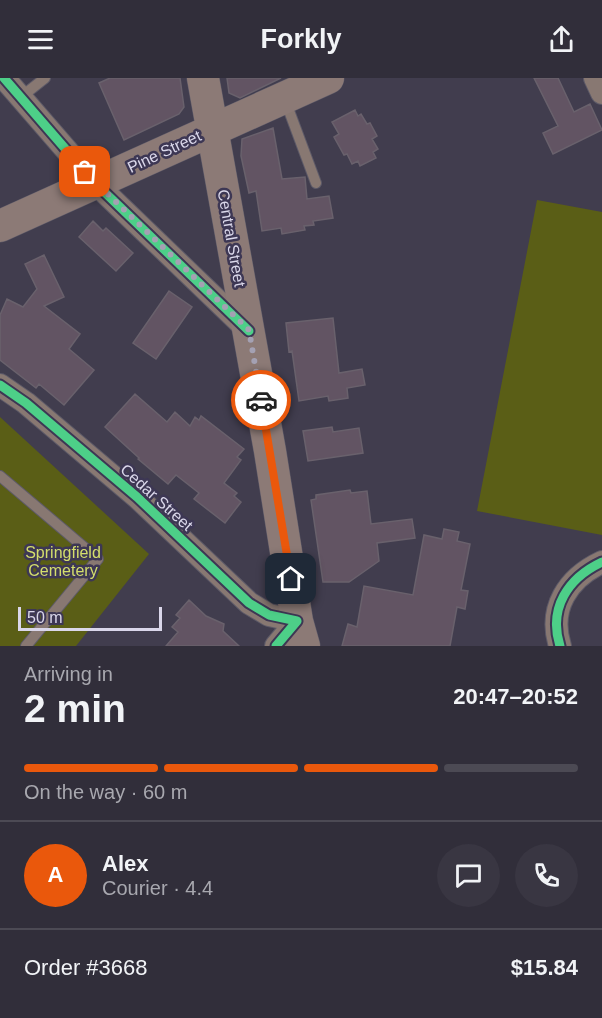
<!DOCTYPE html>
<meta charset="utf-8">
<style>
body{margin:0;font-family:Arial,sans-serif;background:#393642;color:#f1f3f6;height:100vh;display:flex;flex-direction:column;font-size:22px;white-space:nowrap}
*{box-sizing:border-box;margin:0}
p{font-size:20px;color:#a8a8af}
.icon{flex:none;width:33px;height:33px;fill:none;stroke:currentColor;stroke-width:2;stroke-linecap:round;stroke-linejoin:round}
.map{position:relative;height:568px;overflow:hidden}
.panel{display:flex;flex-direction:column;background:#312e3a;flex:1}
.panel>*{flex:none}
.scale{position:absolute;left:18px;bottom:15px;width:144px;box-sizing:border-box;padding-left:6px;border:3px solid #dad7ea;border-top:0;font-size:16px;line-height:21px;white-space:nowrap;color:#dad7ea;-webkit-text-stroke:4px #3d3754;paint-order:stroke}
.pin{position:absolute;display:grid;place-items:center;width:51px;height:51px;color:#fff;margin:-26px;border-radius:12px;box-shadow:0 3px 9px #0006}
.courier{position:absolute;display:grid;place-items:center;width:60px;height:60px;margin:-30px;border:4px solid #ea580c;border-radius:50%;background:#fff;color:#222;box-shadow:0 2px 8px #0007}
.overview em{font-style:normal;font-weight:700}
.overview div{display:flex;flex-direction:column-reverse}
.overview{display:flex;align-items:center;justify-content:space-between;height:102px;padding:0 24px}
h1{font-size:39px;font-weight:700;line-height:45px}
.bar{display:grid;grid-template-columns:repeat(4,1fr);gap:9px 6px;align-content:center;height:72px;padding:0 24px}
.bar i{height:8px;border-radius:4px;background:#4c4a54}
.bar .active{background:#ea580c}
.bar p{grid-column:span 4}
.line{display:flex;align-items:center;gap:15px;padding:0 24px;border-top:2px solid #4c4a54}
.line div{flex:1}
.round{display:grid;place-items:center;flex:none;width:63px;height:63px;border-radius:32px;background:#393642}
header{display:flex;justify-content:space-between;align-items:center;height:78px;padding:0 24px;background:#312e3a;font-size:27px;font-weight:700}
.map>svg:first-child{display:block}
.green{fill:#5a5e16}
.building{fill:#625463;stroke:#69616c;stroke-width:1.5}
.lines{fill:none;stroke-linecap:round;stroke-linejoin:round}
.service-casing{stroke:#5d5a68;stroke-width:12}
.minor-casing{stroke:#5d5a68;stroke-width:24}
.secondary-casing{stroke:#5d5a68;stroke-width:33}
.service{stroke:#887872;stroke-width:10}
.minor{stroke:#887872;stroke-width:22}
.secondary{stroke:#8c7a76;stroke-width:32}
.cycleway-casing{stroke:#3d3754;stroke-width:13}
.cycleway{stroke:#4dcf88;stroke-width:9}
.done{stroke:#a4a1b3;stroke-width:6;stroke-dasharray:0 10.8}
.route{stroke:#ea580c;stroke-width:8}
.labels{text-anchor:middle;stroke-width:5;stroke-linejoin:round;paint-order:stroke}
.street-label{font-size:16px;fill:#dad7ea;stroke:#3d3754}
.park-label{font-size:16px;fill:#d4de6c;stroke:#3d3754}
</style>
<header><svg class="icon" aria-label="menu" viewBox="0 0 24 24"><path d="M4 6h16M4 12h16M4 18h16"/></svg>Forkly<svg class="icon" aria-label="share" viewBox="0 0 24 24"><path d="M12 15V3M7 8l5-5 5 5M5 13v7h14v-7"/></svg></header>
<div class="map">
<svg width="602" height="568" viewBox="0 0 602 568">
<rect width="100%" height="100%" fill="#413d4e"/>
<path class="green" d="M537 122 602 134V457L477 433Z
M0 339 149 476 76 568H0Z"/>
<path class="building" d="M110 0H180L184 29 179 36 124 62 99 5Z
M227 0H281L240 20 229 15Z
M534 0H558L574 34 590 26 602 52 553 76 543 55 558 48Z
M355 32 358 38 361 36 367 46 370 45 377 58 372 61 378 71 373 74 376 80 360 88 358 83 352 86 347 76 344 77 334 59 339 56 332 44Z
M273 50 282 101 305 99 307 121 329 118 333 140 313 143 314 147 304 148 305 152 282 156 281 150 262 153 256 113 249 115 241 78 242 61Z
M93 143 103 153 106 150 133 175 116 193 79 159Z
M44 177 64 219 44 228 80 256 69 271 94 292 64 327 39 306 36 310 0 282V237L7 221 23 229 37 211 25 186Z
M169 213 192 229 156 281 133 265Z
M333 240 339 295 362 291 365 307 347 310 348 320 329 323 328 318 299 323 292 273 289 274 286 245Z
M135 316 167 344 175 334 190 348 195 339 199 342 201 338 244 371 237 379 241 382 224 405 237 415 234 418 241 424 225 445 194 421 199 415 176 397 168 406 138 381 139 380 105 349Z
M332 349 333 354 359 350 363 375 308 383 303 353Z
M350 412 351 415 367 413 371 446 412 441 415 460 377 465 379 483 349 504H323L311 422 316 421V417Z
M444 451 459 454 457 463 470 466 461 512 468 513 465 531 457 529 450 568H342L348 546 357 549 364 508 413 517 424 457 442 461Z
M189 522 206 538 224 546 223 553 239 568H166L178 554 172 549 180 540 176 537Z"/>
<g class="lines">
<defs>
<path id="service" d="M21 19 45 0
M285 22 316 105
M0 398 98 481 26 568"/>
<path id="minor" d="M4 0 95 105 249 253
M595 0 602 15
M0 307 26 325 137 419 249 525 269 537 297 543 276 568
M560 568C548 530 568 500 602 484"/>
<path id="secondary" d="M203 0 270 373 297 543 304 568
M0 148 328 0"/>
</defs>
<use href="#service" class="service-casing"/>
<use href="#minor" class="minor-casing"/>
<use href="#secondary" class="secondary-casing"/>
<use href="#service" class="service"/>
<use href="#minor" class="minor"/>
<use href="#secondary" class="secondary"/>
<defs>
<path id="cycleway" d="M4 0 95 105 249 253
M0 307 26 325 137 419 249 525 269 537 297 543 276 568
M560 568C548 530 568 500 602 484"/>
</defs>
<use href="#cycleway" class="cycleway-casing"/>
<use href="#cycleway" class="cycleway"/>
</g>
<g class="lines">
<path class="done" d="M85 94 249 252 261 322"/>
<path class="route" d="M261 322 291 501"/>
</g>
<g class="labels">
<g class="street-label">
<text transform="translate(164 73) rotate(-25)" y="6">Pine Street</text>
<text transform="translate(232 160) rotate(80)" y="6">Central Street</text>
<text transform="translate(157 419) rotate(42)" y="6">Cedar Street</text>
</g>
<g class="park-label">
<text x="63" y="480">Springfield<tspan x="63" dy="18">Cemetery</tspan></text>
</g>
</g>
</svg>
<div class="scale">50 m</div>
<div class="pin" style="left:85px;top:94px;background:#ea580c"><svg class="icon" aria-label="bag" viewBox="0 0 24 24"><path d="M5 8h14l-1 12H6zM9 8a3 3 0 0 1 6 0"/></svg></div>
<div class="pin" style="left:291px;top:501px;background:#1f2937"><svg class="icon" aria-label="home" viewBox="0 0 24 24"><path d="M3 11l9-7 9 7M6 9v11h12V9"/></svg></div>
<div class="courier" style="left:261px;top:322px"><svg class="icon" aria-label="car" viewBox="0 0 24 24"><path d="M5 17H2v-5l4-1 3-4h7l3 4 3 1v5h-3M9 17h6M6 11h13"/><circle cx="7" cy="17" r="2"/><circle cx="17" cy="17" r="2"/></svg></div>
</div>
<section class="panel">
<div class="overview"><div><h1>2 min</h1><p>Arriving in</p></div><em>20:47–20:52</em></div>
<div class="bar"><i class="active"></i><i class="active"></i><i class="active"></i><i></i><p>On the way · 60 m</p></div>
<div class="line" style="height:108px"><b class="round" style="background:#ea580c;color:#fff">A</b><div><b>Alex</b><p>Courier · 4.4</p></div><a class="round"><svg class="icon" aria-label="chat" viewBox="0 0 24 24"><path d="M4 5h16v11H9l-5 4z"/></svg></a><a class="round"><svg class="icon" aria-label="phone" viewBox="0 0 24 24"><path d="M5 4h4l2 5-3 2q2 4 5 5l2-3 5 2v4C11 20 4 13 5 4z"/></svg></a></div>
<div class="line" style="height:78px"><div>Order #3668</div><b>$15.84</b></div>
</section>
